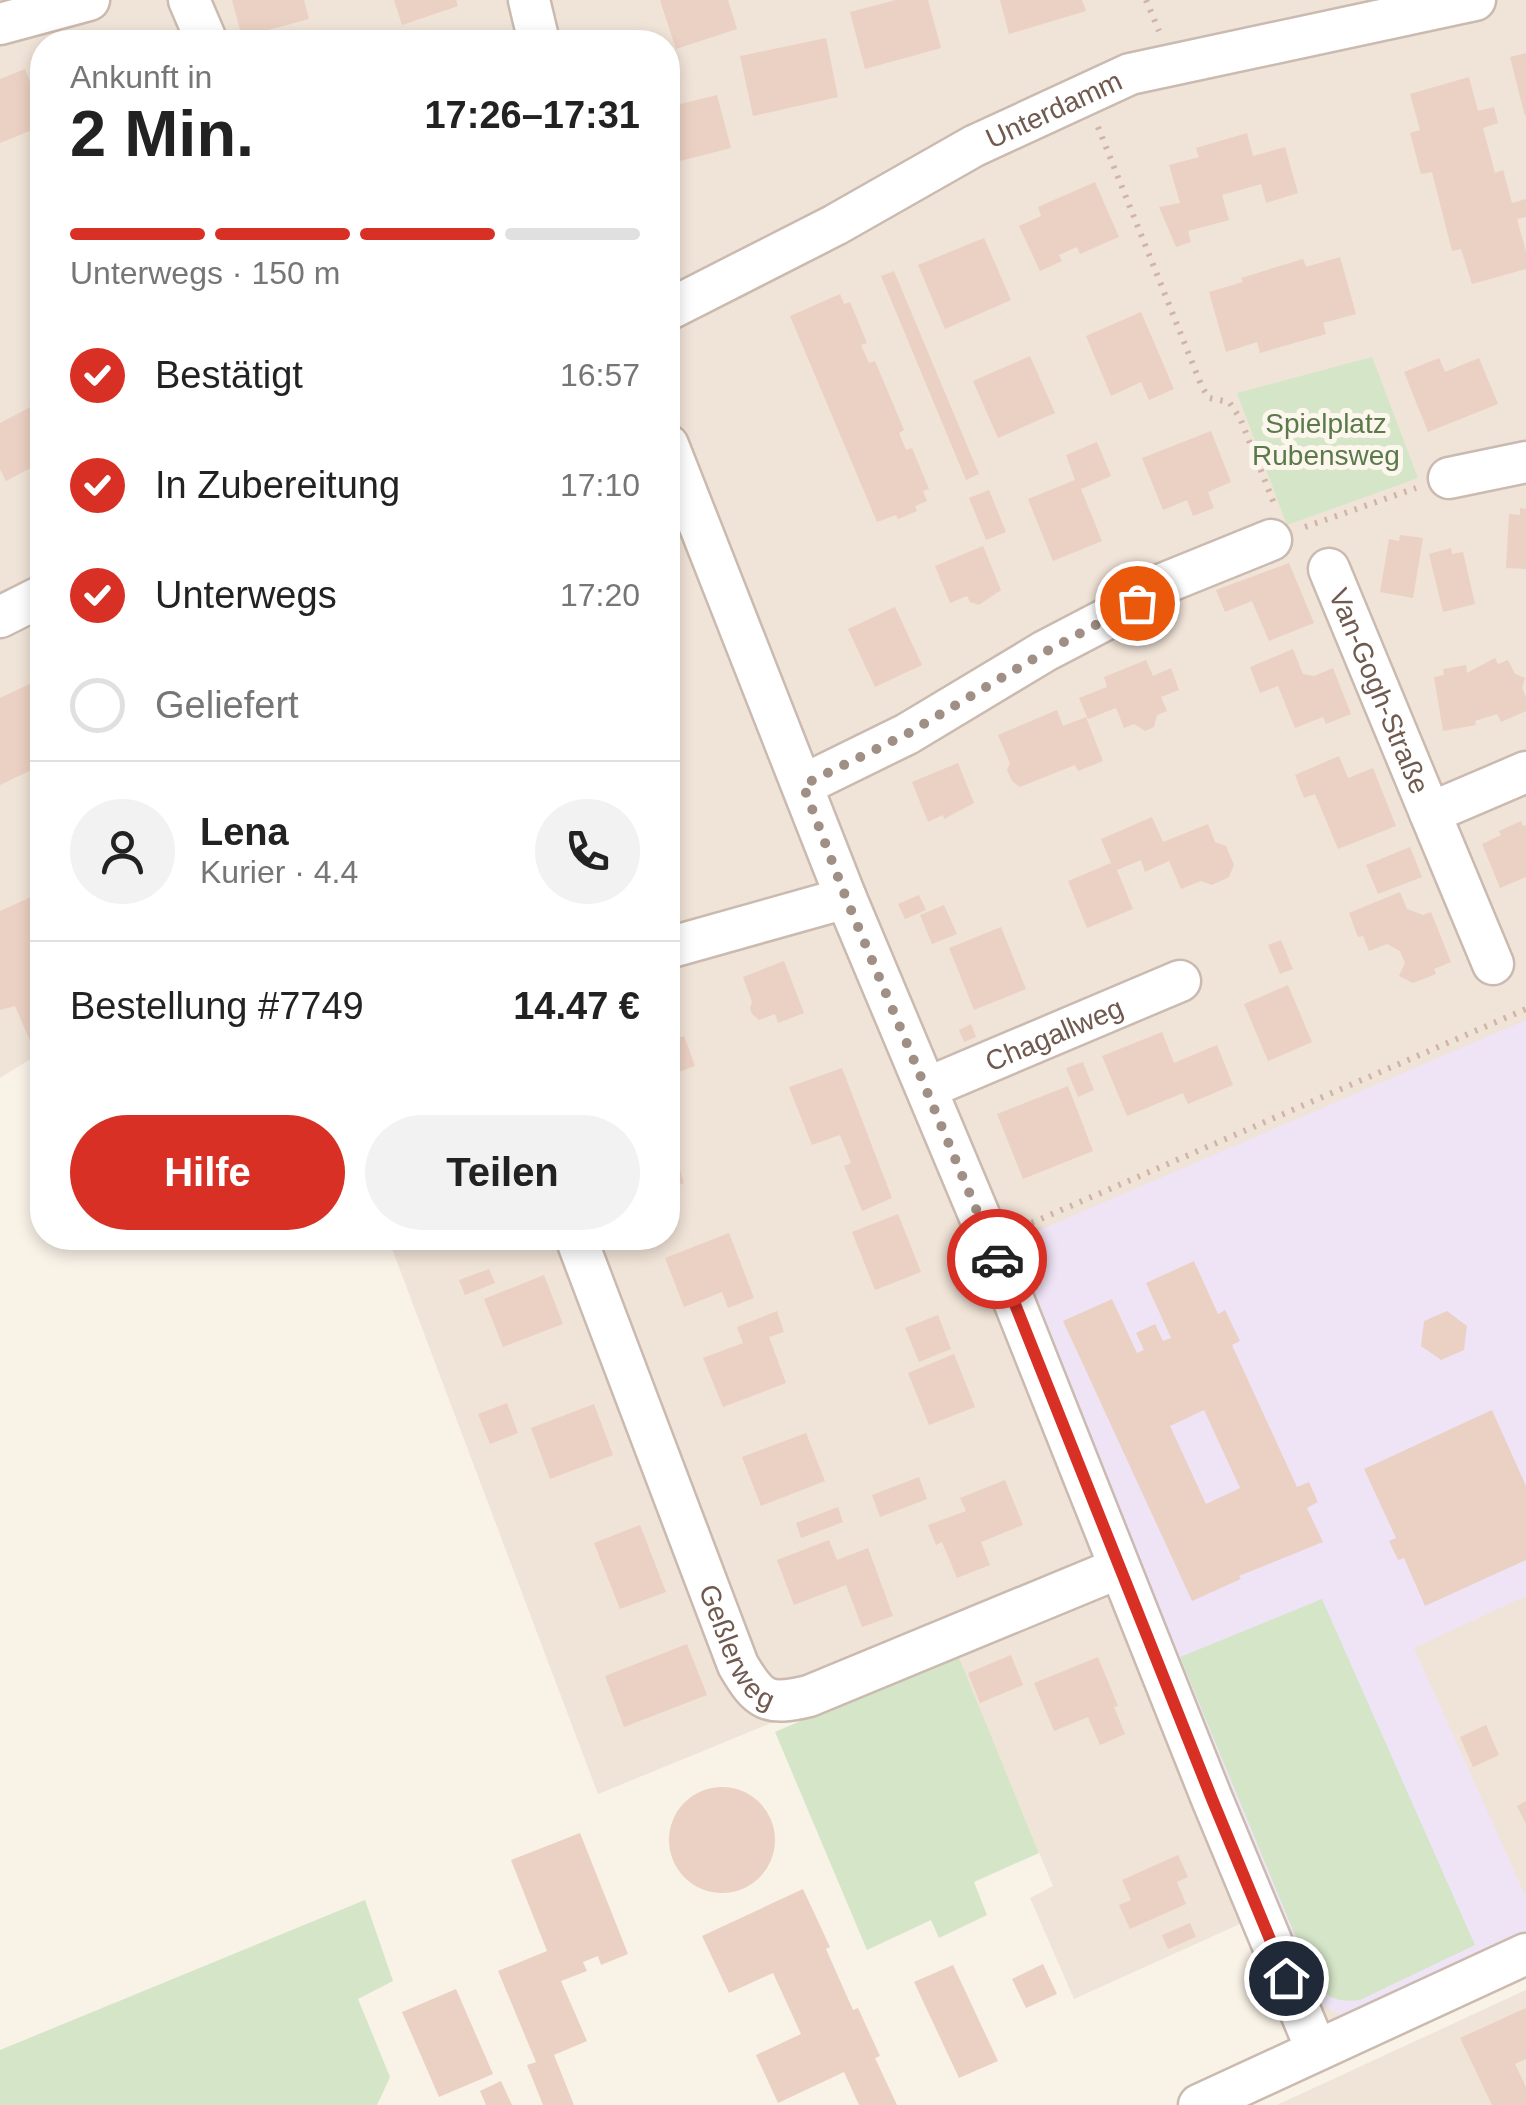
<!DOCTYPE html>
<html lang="de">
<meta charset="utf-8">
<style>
body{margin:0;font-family:Helvetica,sans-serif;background:#f2f2f2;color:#222;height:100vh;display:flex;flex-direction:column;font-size:38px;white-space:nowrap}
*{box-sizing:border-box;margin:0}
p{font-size:32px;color:#767676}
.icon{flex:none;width:55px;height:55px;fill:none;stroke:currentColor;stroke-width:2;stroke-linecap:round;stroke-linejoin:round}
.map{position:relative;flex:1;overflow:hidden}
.side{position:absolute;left:30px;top:30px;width:650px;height:1220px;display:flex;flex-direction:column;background:#fff;border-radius:40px;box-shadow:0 5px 15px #0003}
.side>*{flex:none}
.pin{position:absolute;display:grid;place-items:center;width:85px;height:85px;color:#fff;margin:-42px;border:5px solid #fff;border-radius:50%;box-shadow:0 2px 10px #0007}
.courier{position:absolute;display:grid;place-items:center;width:100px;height:100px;margin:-50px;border:8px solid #d93025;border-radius:50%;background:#fff;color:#222;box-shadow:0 2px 12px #0007}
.head em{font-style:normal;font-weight:800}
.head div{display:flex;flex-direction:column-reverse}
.head{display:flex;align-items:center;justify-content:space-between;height:170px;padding:0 40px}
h1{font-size:65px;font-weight:800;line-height:75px}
.bar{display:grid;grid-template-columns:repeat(4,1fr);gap:15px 10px;align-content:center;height:120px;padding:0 40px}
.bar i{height:12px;border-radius:8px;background:#e0e0e0}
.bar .selected{background:#d93025}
.bar p{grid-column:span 4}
.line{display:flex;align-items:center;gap:25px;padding:0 40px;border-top:2px solid #e0e0e0}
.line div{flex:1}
.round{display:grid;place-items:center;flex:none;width:105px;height:105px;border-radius:52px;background:#f2f2f2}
ol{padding:0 40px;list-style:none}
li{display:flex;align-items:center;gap:30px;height:110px}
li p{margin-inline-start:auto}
li .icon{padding:10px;border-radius:50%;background:#d93025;color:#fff;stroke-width:4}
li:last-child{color:#767676}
li i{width:55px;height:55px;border:5px solid #e0e0e0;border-radius:50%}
.action{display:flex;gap:20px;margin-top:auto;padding:20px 40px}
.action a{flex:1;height:115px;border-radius:60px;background:#d93025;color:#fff;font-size:40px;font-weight:800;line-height:115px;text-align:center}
.action a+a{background:#f2f2f2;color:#222}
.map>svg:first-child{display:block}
.residential{fill:#f0e3d7}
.education{fill:#efe4f6}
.green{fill:#d5e5c8}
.building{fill:#ebd1c3;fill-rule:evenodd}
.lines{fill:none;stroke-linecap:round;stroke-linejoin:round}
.minor-casing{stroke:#cabaaf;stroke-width:45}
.path{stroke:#d0b5a6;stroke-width:6;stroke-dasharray:2.5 8;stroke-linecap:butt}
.minor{stroke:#fff;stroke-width:40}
.done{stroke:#a08f84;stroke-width:10;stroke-dasharray:0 18}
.route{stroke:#d93025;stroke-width:12}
.labels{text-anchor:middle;stroke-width:10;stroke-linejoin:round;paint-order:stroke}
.street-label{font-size:28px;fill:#70594f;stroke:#fcf6ed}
.park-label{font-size:28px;fill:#5b7a4c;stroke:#fcf6ed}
</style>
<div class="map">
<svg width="1526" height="2105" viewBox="0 0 1526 2105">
<rect width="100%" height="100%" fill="#f9f2e7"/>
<path class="residential" d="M0 0H1526V1940L1294 2048 1242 1923 1074 1999 1030 1898 1053 1886 954 1648 598 1794 388 1238H668V42H42V1052L0 1078Z
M1526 1990V2105H1277Z"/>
<path class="education" d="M1526 1020V1596L1414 1648 1526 1897V1936L1363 2012 1338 2014 1317 2002 1005 1245Z"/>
<path class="green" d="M1372 357 1418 478 1287 525 1237 393Z
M1322 1599 1475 1945 1360 2000C1340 2002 1331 2000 1316 1986L1180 1657Z
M957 1653 1039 1853 974 1882 987 1915 939 1938 931 1920 867 1950 775 1732Z
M365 1900 393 1981 358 1999 390 2077 377 2105H0V2050Z"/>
<path class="building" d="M232 0H304L309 19 242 37Z
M394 0H456L458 6 402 25Z
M660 0H728L737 29 676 49Z
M896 0H928L941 48 865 69 850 12Z
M1000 0H1082L1086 11 1009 34Z
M163 35 165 42H142Z
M826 38 838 97 753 116 740 56Z
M1526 53V115L1525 116 1510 57Z
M25 69 42 114V126L0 143V79Z
M1469 77 1478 111 1494 107 1498 123 1483 128 1495 173 1503 170 1512 203 1526 199V217L1517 219 1526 252V269L1472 284 1461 249 1452 251 1432 172 1421 174 1410 133 1420 130 1410 94Z
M717 95 731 148 668 164V107Z
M1247 133 1253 156 1285 147 1298 193 1266 203 1261 184 1222 195 1229 220 1188 231 1191 242 1176 247 1159 207 1180 203 1169 165 1199 157 1196 148Z
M1095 182 1119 237 1080 254 1077 247 1059 255 1062 261 1040 271 1019 226 1041 216 1038 207Z
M984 238 1011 300 945 329 918 265Z
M1340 257 1356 314 1323 323 1326 334 1260 353 1257 342 1226 352 1209 292 1243 282 1241 278 1303 259 1306 267Z
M894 271 979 474 966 480 881 276Z
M840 294 844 304 850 302 867 343 861 345 869 363 875 361 904 430 899 433 906 450 912 448 929 489 923 491 927 501 915 506 917 511 898 519 896 515 877 522 790 316Z
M1141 312 1174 389 1149 400 1141 382 1111 396 1086 336Z
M1030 356 1055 413 998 438 973 381Z
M1439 358 1445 372 1479 358 1498 404 1428 432 1404 372Z
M42 401V462L6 481 0 469V423Z
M1211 431 1231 482 1208 492 1214 508 1193 516 1187 500 1163 510 1142 458Z
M1097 442 1111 476 1081 489 1102 541 1053 561 1028 499 1075 480 1066 455Z
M989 490 1006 532 986 540 969 498Z
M1520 508 1526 509V569L1506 568 1509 514 1520 515Z
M1400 535 1423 538 1413 598 1380 592 1389 539 1399 541Z
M983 546 1001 590 979 605 970 602 967 596 950 603 935 566Z
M1451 548 1452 554 1463 552 1475 604 1443 612 1429 554Z
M1289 563 1314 623 1269 641 1252 601 1225 612 1216 590Z
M895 607 922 665 875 687 848 629Z
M1293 649 1303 674 1314 676 1333 668 1351 714 1326 724 1323 717 1295 728 1278 686 1260 693 1250 667Z
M1495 658 1498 664 1508 660 1515 674 1525 678 1522 688 1526 697V711L1501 722 1497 714 1475 721 1476 725 1443 731 1434 677 1444 675 1443 669 1466 665 1467 673Z
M1146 660 1153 676 1171 668 1179 690 1161 697 1167 711 1157 715 1154 727 1145 731 1134 724 1124 728 1116 708 1088 719 1079 698 1107 687 1104 677Z
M42 678V765L0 785V698Z
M1057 710 1063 726 1086 717 1103 761 1078 771 1075 765 1020 787 1012 781 1007 770 1010 763 998 735Z
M1339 756 1348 778 1373 768 1396 826 1338 849 1315 794 1304 798 1295 775Z
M958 763 974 803 944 819 943 815 928 822 912 782Z
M1152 817 1163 842 1208 824 1215 842 1226 846 1234 865 1229 877 1212 885 1201 881 1181 889 1169 861 1145 872 1141 860 1117 870 1133 909 1087 928 1068 881 1111 863 1101 839Z
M1521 821 1523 826 1526 825V877L1500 888 1482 844 1501 835 1499 831Z
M1410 847 1422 877 1378 894 1366 865Z
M42 892V1069L15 1006 0 1010V911Z
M1400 892 1407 909 1423 915 1431 912 1451 962 1434 969 1436 974 1413 983 1399 976 1405 963 1400 951 1387 944 1369 951 1363 936 1358 937 1349 913Z
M919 895 926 910 905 919 898 904Z
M944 905 957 934 932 944 920 915Z
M1001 927 1026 989 974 1010 949 948Z
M1281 940 1293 969 1280 974 1268 945Z
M784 961 804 1013 778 1023 775 1014 759 1020 752 1014 750 1008 752 1002 743 977Z
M1288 985 1312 1042 1268 1061 1244 1004Z
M971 1024 976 1037 964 1042 959 1030Z
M1162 1032 1174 1063 1217 1045 1233 1085 1188 1104 1183 1093 1127 1116 1102 1056Z
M684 1036 695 1066 668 1076V1042Z
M1083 1062 1094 1090 1078 1097 1066 1068Z
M842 1068 892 1198 862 1211 844 1166 851 1163 840 1135 812 1145 789 1087Z
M1068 1086 1093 1151 1023 1179 997 1114Z
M672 1146 684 1183 668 1189V1147Z
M898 1214 921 1272 875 1290 852 1232Z
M729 1233 754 1298 728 1308 722 1292 684 1307 665 1258Z
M1194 1261 1218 1314 1225 1310 1240 1341 1232 1345 1297 1487 1309 1482 1318 1502 1307 1508 1323 1542 1239 1576 1241 1579 1192 1601 1063 1321 1112 1299 1137 1353 1144 1350 1136 1333 1155 1324 1163 1341 1171 1338 1146 1283ZM1204 1410 1240 1488 1206 1504 1170 1426Z
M489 1269 495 1283 465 1295 459 1280Z
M544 1275 563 1324 503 1347 484 1299Z
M777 1311 784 1332 769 1337 786 1383 723 1407 703 1358 743 1343 737 1327Z
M1447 1311 1467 1326 1464 1350 1441 1360 1421 1346 1424 1321Z
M938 1315 951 1349 919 1362 905 1328Z
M954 1354 975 1407 929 1425 908 1373Z
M507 1403 518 1433 490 1444 478 1414Z
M594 1404 613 1455 550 1479 531 1428Z
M1492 1410 1526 1486V1560L1425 1606 1404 1558 1398 1560 1389 1541 1396 1538 1364 1469Z
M806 1433 825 1481 761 1506 742 1457Z
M919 1477 927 1499 880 1517 872 1495Z
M1005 1480 1023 1525 981 1542 990 1565 957 1578 942 1542 936 1545 928 1525 966 1511 960 1498Z
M838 1507 843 1522 801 1538 796 1523Z
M640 1525 666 1592 620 1609 594 1543Z
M829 1540 837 1560 868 1548 893 1616 862 1627 846 1585 794 1605 777 1560Z
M687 1644 707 1695 624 1727 605 1676Z
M1011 1655 1023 1685 980 1703 968 1673Z
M1098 1657 1118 1706 1114 1707 1125 1734 1100 1745 1088 1717 1054 1731 1034 1683Z
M1486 1725 1499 1755 1473 1767 1460 1737Z
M669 1840a53 53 0 1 1 106 0a53 53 0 1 1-106 0Z
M1526 1801V1824L1517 1806Z
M580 1833 628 1954 601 1965 598 1956 583 1962 587 1971 561 1981 587 2041 554 2055 574 2105H543L527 2065 536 2062 498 1971 547 1951 511 1860Z
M1178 1855 1188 1877 1177 1882 1186 1904 1130 1929 1119 1905 1131 1900 1122 1880Z
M803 1889 830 1947 826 1949 853 2010 858 2008 880 2056 875 2058 897 2105H859L844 2072 778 2103 756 2055 801 2034 773 1973 729 1993 702 1936Z
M1190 1923 1196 1937 1168 1949 1162 1935Z
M1043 1964 1057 1994 1026 2008 1012 1979Z
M953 1965 998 2061 959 2078 914 1982Z
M456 1989 493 2074 439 2097 402 2012Z
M1526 2008V2059L1515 2064 1526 2087V2105H1492L1460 2038Z
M501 2081 512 2105H486L480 2091Z"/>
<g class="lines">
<defs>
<g id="minor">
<path d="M189 0 207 42"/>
<path d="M529 0 539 42"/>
<path d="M0 24 89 0"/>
<path id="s1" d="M668 310 835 225 974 146 1130 74 1475 0"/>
<path d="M668 445 846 898 990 1241 1212 1799 1316 2049"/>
<path d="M1449 478 1526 462"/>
<path id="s2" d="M1329 569 1430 813 1526 772"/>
<path d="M0 617 42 596"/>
<path d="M803 785 907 734 1045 651 1137 603 1150 589 1271 540"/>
<path d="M1430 813 1493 964"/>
<path d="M668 948 846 898"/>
<path id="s3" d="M927 1088 1180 981"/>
<path id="s4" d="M576 1238 738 1665C759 1701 767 1706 809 1696L1119 1568"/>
<path d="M1199 2105 1526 1954"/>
</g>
</defs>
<use href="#minor" class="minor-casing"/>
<path class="path" d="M1146 0 1159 31
M1098 127 1202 387 1209 398 1229 402 1240 418 1275 506
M668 383 678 410
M1305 527 1416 488
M1022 1227 1526 1009"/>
<use href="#minor" class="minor"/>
</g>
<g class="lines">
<path class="done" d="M997 1259 846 898 803 785 907 734 1045 652 1137 603"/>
<path class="route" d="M997 1259 1212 1799 1286 1978"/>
</g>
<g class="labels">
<g class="street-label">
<text dy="10" stroke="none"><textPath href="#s1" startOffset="435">Unterdamm</textPath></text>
<text dy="10" stroke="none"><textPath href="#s2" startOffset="132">Van-Gogh-Straße</textPath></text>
<text dy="10" stroke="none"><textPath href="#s3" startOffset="138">Chagallweg</textPath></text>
<text dy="10" stroke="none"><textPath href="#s4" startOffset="440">Geßlerweg</textPath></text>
</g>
<g class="park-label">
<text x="1326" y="433">Spielplatz<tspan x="1326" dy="32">Rubensweg</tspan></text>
</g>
</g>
</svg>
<div class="pin" style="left:1137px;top:603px;background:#ea580c"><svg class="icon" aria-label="bag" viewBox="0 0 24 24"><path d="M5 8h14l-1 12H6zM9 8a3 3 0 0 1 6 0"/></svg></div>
<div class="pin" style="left:1286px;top:1978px;background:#1f2937"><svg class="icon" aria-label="home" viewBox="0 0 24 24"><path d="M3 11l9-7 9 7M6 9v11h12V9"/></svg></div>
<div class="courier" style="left:997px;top:1259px"><svg class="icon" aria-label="car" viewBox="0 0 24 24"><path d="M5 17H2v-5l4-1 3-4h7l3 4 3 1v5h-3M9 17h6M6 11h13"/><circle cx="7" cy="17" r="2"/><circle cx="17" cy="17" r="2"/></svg></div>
<section class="side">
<div class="head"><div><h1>2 Min.</h1><p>Ankunft in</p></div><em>17:26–17:31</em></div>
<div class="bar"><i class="selected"></i><i class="selected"></i><i class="selected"></i><i></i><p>Unterwegs · 150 m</p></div>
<ol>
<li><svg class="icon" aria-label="check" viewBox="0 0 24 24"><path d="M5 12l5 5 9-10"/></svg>Bestätigt<p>16:57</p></li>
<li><svg class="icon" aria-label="check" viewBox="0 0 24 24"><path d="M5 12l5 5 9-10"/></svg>In Zubereitung<p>17:10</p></li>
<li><svg class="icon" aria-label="check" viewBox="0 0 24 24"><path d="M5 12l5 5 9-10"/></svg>Unterwegs<p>17:20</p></li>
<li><i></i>Geliefert</li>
</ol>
<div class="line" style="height:180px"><a class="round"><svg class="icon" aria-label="person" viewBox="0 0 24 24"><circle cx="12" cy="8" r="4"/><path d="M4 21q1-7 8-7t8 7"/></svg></a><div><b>Lena</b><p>Kurier · 4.4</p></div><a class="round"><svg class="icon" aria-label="phone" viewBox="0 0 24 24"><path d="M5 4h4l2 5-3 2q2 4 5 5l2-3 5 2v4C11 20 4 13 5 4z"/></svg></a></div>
<div class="line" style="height:130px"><div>Bestellung #7749</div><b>14.47 €</b></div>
<div class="action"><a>Hilfe</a><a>Teilen</a></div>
</section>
</div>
